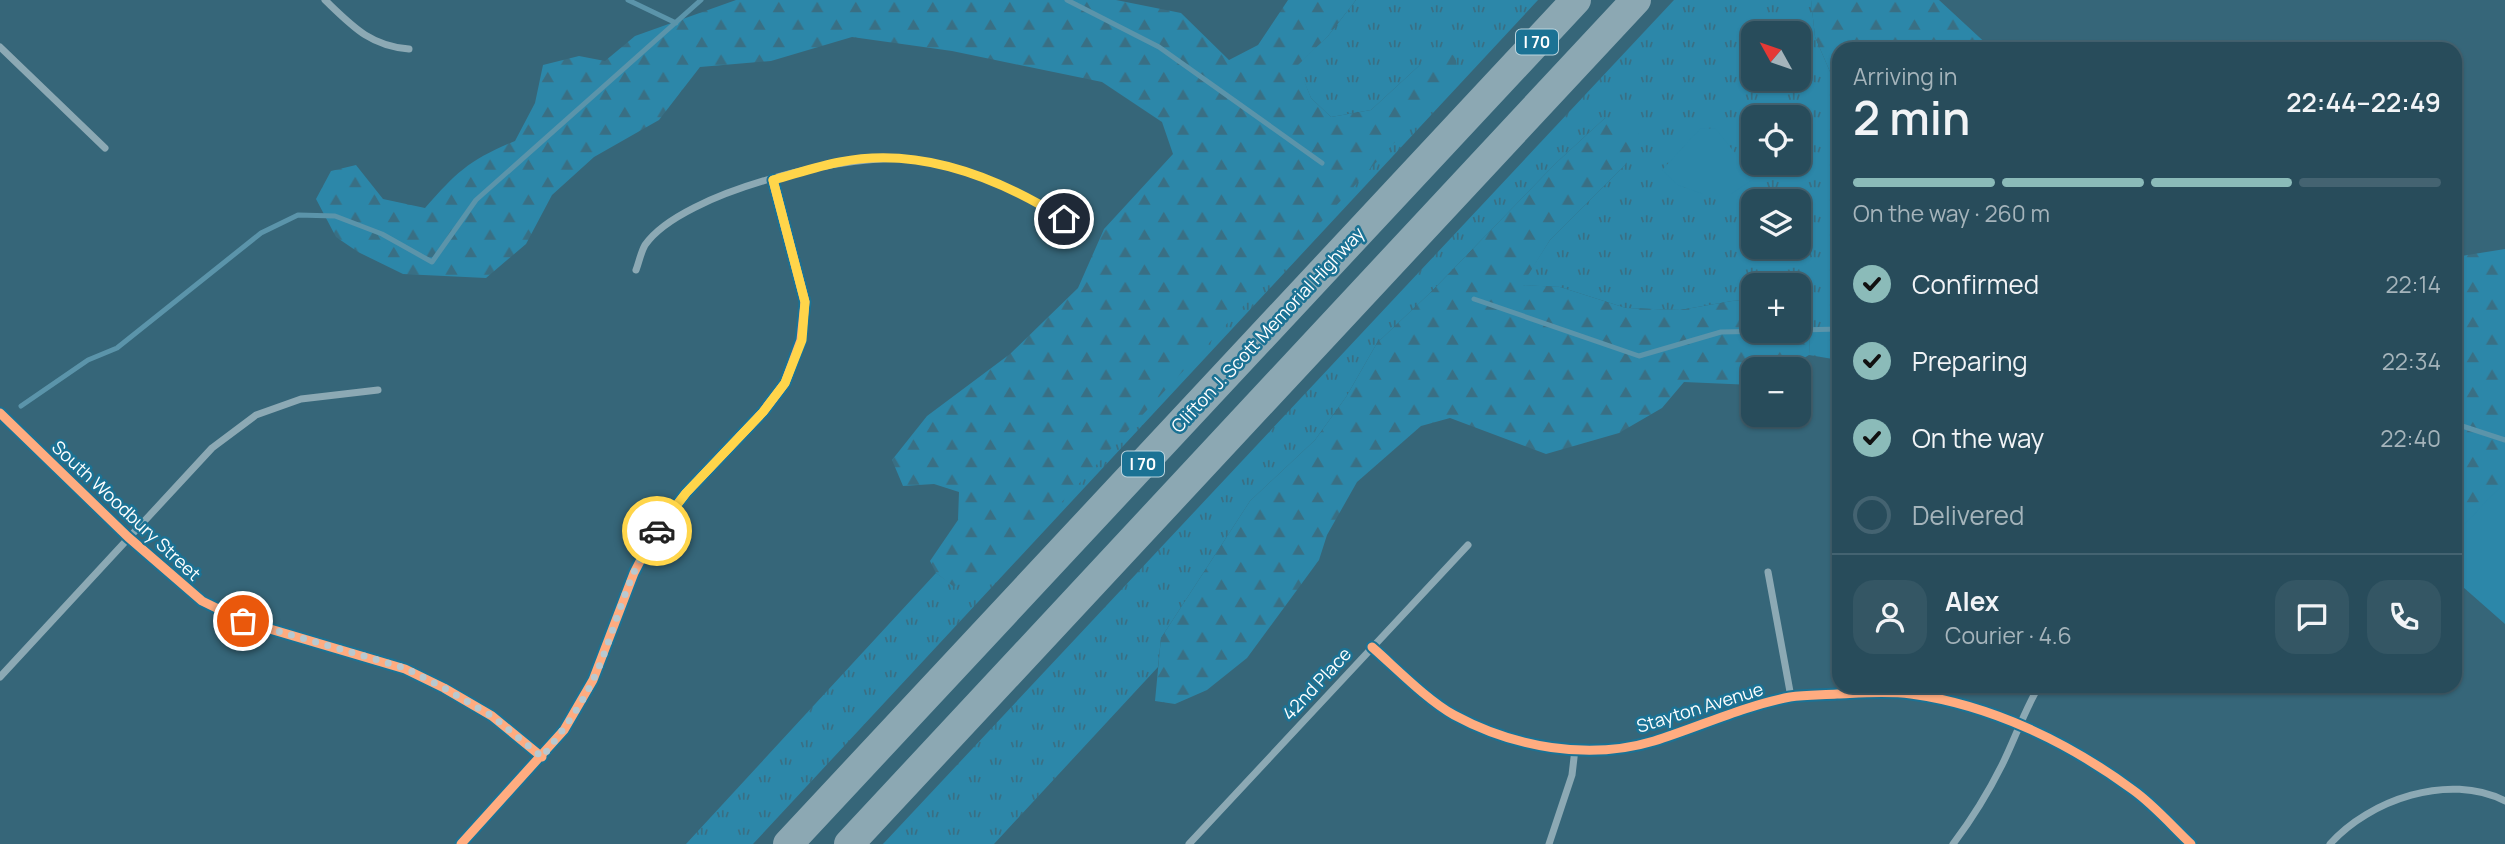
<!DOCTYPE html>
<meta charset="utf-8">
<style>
body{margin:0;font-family:Manrope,sans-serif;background:#345664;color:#f1f3f6;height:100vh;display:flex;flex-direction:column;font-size:26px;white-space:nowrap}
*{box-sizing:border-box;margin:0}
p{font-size:23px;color:#a5b4bb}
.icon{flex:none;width:38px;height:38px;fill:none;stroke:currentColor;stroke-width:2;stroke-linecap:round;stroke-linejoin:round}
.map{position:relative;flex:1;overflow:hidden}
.panel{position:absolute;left:1832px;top:42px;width:630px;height:651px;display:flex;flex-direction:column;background:#284c5b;border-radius:21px;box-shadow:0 2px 5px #0004,0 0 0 2px #446371}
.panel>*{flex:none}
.needle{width:46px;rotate:310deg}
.tools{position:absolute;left:1741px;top:21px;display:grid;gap:14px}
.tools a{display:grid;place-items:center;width:70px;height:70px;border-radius:14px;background:#284c5b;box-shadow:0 2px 5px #0004,0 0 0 2px #446371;font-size:35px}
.pin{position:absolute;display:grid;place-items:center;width:60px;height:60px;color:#fff;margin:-30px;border:4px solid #fff;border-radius:50%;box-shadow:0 2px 7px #0007}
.courier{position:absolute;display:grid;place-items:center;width:70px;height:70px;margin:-35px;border:5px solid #ffd54a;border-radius:50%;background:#fff;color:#222;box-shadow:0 2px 9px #0007}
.head em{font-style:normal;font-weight:600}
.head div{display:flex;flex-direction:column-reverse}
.head{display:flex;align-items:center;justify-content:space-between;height:119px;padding:0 21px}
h1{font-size:46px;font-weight:600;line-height:52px}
.bar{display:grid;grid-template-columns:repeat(4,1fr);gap:10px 7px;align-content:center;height:84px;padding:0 21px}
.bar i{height:9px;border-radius:5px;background:#446371}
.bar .selected{background:#8bbbb9}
.bar p{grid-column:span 4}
.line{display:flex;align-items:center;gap:18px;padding:0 21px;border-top:2px solid #446371}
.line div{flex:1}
.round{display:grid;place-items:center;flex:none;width:74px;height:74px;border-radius:21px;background:#345664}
ol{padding:0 21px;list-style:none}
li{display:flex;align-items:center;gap:21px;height:77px}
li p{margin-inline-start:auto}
li .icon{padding:7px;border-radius:50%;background:#8bbbb9;color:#111;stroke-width:4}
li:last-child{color:#a5b4bb}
li i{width:38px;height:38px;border:4px solid #446371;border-radius:50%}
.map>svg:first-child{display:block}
.grass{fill:url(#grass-tufts);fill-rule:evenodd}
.forest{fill:url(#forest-firs)}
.park{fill:#2c87a9}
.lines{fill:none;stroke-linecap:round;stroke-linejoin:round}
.stream{stroke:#5b94aa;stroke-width:5}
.street{stroke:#8ca9b4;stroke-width:7}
.highway{stroke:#8ca8b3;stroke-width:30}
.cycleway-casing{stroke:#1b7294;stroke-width:13}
.cycleway{stroke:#ffac80;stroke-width:9}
.done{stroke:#b9c9d0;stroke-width:7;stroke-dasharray:0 12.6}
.route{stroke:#ffd54a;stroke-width:9}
.labels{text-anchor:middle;stroke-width:5;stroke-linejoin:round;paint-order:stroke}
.shield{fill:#1b7294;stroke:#bbd5df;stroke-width:2}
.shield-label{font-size:16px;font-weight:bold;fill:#fff}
.street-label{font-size:18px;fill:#fff;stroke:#1b7294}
</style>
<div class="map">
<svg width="2505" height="844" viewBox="0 0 2505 844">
<defs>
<pattern id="grass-tufts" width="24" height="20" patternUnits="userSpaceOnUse" patternTransform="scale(1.75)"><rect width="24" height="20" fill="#2c87a9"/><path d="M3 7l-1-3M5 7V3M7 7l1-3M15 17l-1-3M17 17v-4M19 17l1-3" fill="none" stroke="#396f84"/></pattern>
<pattern id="forest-firs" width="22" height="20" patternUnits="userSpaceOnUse" patternTransform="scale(1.75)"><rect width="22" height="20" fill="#2c87a9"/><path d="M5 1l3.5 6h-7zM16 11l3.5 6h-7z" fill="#396f84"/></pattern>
</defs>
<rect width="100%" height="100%" fill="#366679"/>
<path class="grass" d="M1356 0H1538L753 844H686L936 573 953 585 1422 63 1371 110 1331 117 1311 98 1297 65 1328 36Z
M1674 0H1811L1815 37 1834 81 1839 88V360L1809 355 1811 313 1799 304V285H1754L1753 299 1732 301 1680 310 1626 308 1560 287 1521 285 1550 240 1625 165 1605 118 1556 163 1431 292 1377 343 1346 397 1315 440 1250 501 1161 638 1158 667 994 844H883ZM1754 33H1799V79H1754ZM1754 117H1799V163H1754ZM1754 201H1799V247H1754Z"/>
<path class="forest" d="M736 0H1116L1181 13 1229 60 1258 45 1288 0H1356L1328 36 1298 65 1311 98 1331 117 1371 110 1422 63 1455 54 1458 74 1010 558 982 579 953 586 936 573 930 561 958 520 959 492 934 484 903 486 892 460 927 416 1010 354 1078 288 1104 229 1173 154 1162 122 1102 82 952 51 852 37 771 61 700 67 659 120 594 157 552 195 526 244 486 278 403 274 358 252 336 237 316 199 331 171 356 165 383 199 425 208C457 172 469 160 515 141L535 103 543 65 579 56 605 61 635 36Z
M1811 0H1939L1992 49H1839V88L1834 81 1815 37Z
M1605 118 1641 128 1625 165 1550 240 1522 285 1560 287 1626 308 1680 310 1732 301 1753 299 1754 331H1799V304L1811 313 1809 355 1786 369H1754L1753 385 1684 382 1662 408 1619 433 1546 454 1450 418 1421 426 1357 482 1327 535 1319 560 1247 658 1207 690 1175 704 1155 701 1161 638 1250 501 1315 440 1346 397 1377 343 1431 292 1556 163Z
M2505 249V608L2455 568V257Z"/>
<path class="park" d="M1715 128 1755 178 1731 194H1703L1678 185 1662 170 1700 129Z
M2505 482V624L2455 580V534Z"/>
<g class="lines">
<path class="stream" d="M628 0 676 23
M1067 0 1159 47 1322 163
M1474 299 1639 356 1721 332 1771 331
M1799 330 1839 329
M21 406 88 360 117 348 261 233 298 215 335 216 382 234 432 262 476 200 701 0
M2455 429 2459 425 2505 440"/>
<path class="street" d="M325 0C352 26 370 46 409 49
M0 47 105 148
M636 270C639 262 641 252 645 245 682 191 855 150 917 160 973 170 1017 189 1064 219
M0 413 128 537 202 601 243 621 405 669 444 688 492 716 542 757
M1768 572 1791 697
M1372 647C1396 668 1427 700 1454 715 1513 747 1588 761 1654 741 1699 727 1743 706 1790 697 1805 695 1822 695 1837 694 1862 693 1887 691 1911 694 1991 705 2068 742 2133 790 2154 805 2172 826 2191 844
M0 677 212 448 256 415 301 399 378 390
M461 844 564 730 593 680 634 573 654 534 686 493 763 412 785 383 801 340 805 302 773 180
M1189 844 1468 545
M1549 844 1572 775 1575 749
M1953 844C1972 819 1988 793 2002 765 2015 739 2024 711 2039 686
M2330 844C2369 800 2449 772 2505 801"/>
<path class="highway" d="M788 844 1576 0
M849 844 1636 0"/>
<defs>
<path id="cycleway" d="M0 413 128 537 202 601 243 621 405 669 444 688 492 716 542 757
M1372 647C1396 668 1427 700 1454 715 1513 747 1588 761 1654 741 1699 727 1743 706 1790 697 1805 695 1822 695 1837 694 1862 693 1887 691 1911 694 1991 705 2068 742 2133 790 2154 805 2172 826 2191 844
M461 844 564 730 593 680 634 573 654 534 686 493 763 412 785 383 801 340 805 302 773 180"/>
</defs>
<use href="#cycleway" class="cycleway-casing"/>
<use href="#cycleway" class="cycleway"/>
</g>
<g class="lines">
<path class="done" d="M243 621 405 668 444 688 492 716 542 757C561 733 580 708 593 680 616 632 625 575 657 531"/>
<path class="route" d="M657 531 686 493 763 412 785 383 802 340 805 302 773 180C795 174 818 166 840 162 920 146 999 178 1064 219"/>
</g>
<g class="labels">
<g class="shield">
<rect x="1516" y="29.5" width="42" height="25" rx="5"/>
<rect x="1122" y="451.5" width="42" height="25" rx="5"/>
</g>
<g class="shield-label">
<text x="1537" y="48">I 70</text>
<text x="1143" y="470">I 70</text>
</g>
<g class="street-label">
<text transform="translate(1268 330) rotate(-47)" y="6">Clifton J. Scott Memorial Highway</text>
<text transform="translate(126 511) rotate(43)" y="6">South Woodbury Street</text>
<text transform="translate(1317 684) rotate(-47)" y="6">42nd Place</text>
<text transform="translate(1700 708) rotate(-17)" y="6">Stayton Avenue</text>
</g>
</g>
</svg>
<div class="tools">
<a><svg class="needle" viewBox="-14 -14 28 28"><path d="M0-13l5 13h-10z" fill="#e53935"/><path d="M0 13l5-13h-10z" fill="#a5b4bb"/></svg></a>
<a><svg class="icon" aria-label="locate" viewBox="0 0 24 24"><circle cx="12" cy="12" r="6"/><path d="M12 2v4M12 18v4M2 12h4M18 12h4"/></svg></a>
<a><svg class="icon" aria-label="layers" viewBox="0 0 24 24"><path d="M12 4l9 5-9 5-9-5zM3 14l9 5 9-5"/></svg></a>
<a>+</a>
<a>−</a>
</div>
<div class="pin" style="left:243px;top:621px;background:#ea580c"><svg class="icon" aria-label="bag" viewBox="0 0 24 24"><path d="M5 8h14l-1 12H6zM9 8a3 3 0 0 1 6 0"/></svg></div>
<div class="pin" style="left:1064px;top:219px;background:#1f2937"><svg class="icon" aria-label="home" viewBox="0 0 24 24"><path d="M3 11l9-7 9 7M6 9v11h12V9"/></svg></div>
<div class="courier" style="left:657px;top:531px"><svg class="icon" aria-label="car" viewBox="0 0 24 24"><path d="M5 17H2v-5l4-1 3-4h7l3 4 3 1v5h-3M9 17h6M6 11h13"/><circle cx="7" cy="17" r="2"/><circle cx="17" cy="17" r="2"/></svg></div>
<section class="panel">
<div class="head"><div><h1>2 min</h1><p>Arriving in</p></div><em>22:44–22:49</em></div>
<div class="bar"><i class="selected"></i><i class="selected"></i><i class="selected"></i><i></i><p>On the way · 260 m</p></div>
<ol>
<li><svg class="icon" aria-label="check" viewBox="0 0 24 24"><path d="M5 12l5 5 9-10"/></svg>Confirmed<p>22:14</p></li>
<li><svg class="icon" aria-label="check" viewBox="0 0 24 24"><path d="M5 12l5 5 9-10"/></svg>Preparing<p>22:34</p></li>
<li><svg class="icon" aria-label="check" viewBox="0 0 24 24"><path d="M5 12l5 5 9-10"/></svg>On the way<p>22:40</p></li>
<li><i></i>Delivered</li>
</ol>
<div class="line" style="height:126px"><a class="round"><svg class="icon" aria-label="person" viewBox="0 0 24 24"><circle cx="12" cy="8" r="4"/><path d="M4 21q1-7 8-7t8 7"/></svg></a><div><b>Alex</b><p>Courier · 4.6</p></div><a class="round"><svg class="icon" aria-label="chat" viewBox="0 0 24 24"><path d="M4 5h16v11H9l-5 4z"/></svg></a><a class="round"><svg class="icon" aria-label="phone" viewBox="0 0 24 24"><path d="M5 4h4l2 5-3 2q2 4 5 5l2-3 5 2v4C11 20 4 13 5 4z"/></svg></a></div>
</section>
</div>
